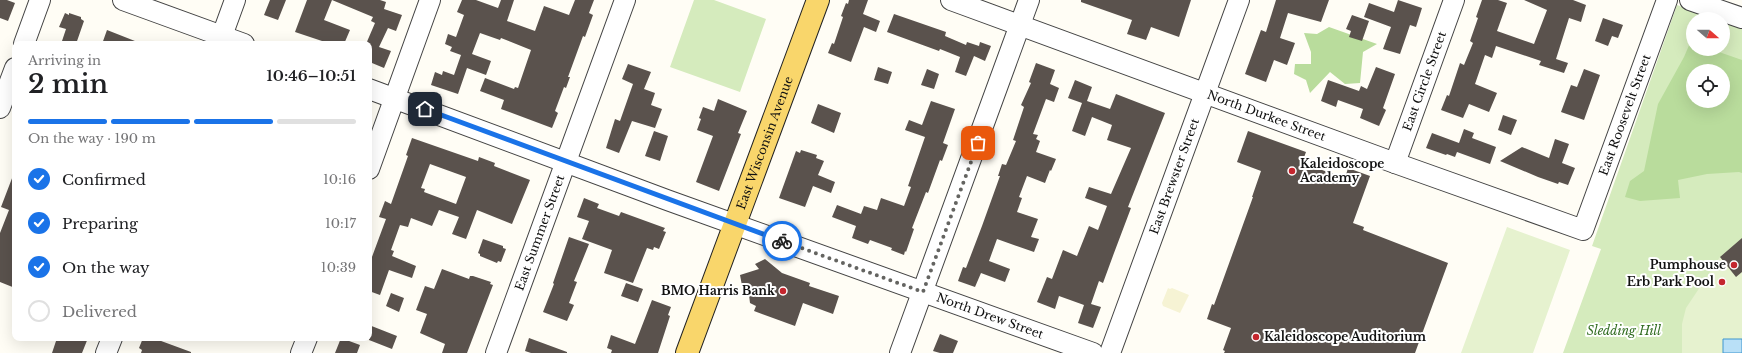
<!DOCTYPE html>
<meta charset="utf-8">
<style>
body{margin:0;font-family:"Libre Baskerville",serif;background:#f2f2f2;color:#202124;height:100vh;display:flex;flex-direction:column;font-size:15px;white-space:nowrap}
*{box-sizing:border-box;margin:0}
p{font-size:13px;color:#757577}
.icon{flex:none;width:22px;height:22px;fill:none;stroke:currentColor;stroke-width:2;stroke-linecap:round;stroke-linejoin:round}
.map{position:relative;flex:1;overflow:hidden}
.sheet{position:absolute;left:12px;top:41px;width:360px;height:300px;display:flex;flex-direction:column;background:#fff;border-radius:8px;box-shadow:0 4px 16px #0002}
.sheet>*{flex:none}
.needle{width:26px;rotate:110deg}
.fabs{position:absolute;left:1686px;top:12px;display:grid;gap:8px}
.fabs a{display:grid;place-items:center;width:44px;height:44px;border-radius:50%;background:#fff;box-shadow:0 4px 16px #0002;font-size:20px}
.pin{position:absolute;display:grid;place-items:center;width:34px;height:34px;color:#fff;margin:-17px;border-radius:8px;box-shadow:0 2px 6px #0006}
.courier{position:absolute;display:grid;place-items:center;width:40px;height:40px;margin:-20px;border:3px solid #1a73e8;border-radius:50%;background:#fff;color:#222;box-shadow:0 1px 5px #0007}
.head em{font-style:normal;font-weight:600}
.head div{display:flex;flex-direction:column-reverse}
.head{display:flex;align-items:center;justify-content:space-between;height:68px;padding:0 16px}
h1{font-size:26px;font-weight:600;line-height:30px}
.bar{display:grid;grid-template-columns:repeat(4,1fr);gap:6px 4px;align-content:center;height:48px;padding:0 16px}
.bar i{height:5px;border-radius:3px;background:#e0e0e0}
.bar .selected{background:#1a73e8}
.bar p{grid-column:span 4}
ol{padding:0 16px;list-style:none}
li{display:flex;align-items:center;gap:12px;height:44px}
li p{margin-inline-start:auto}
li .icon{padding:4px;border-radius:50%;background:#1a73e8;color:#fff;stroke-width:4}
li:last-child{color:#757577}
li i{width:22px;height:22px;border:2px solid #e0e0e0;border-radius:50%}
.map>svg:first-child{display:block}
.farmland{fill:#f6f3d4}
.green{fill:#d5ebbd;fill-rule:evenodd}
.forest{fill:#b9dc9c;fill-rule:evenodd}
.pitch{fill:#e6f2cf}
.water{fill:#b9e0f7;stroke:#3f96cf}
.building{fill:#5a524d;fill-rule:evenodd}
.lines{fill:none;stroke-linecap:round;stroke-linejoin:round}
.minor-casing{stroke:#444;stroke-width:22}
.major-casing{stroke:#222;stroke-width:24}
.minor{stroke:#fff;stroke-width:20}
.major{stroke:#f9d66b;stroke-width:22}
.done{stroke:#646461;stroke-width:4;stroke-dasharray:0 7.2}
.route{stroke:#1a73e8;stroke-width:5}
.poi-dot{fill:#c4262e;stroke:#fff;stroke-width:1.5}
.labels{text-anchor:middle;stroke-width:4;stroke-linejoin:round;paint-order:stroke}
.street-label{font-size:12px;fill:#111;stroke:#fff}
.poi-label{font-size:12px;font-weight:bold;fill:#111;stroke:#fff;text-anchor:end}
.park-label{font-size:12px;font-style:italic;fill:#2f6b1f;stroke:#fff}
</style>
<div class="map">
<svg width="1742" height="353" viewBox="0 0 1742 353">
<rect width="100%" height="100%" fill="#fffdf5"/>
<path class="farmland" d="M1168 288 1170 289 1172 288 1189 295 1180 313 1163 306 1162 303Z"/>
<path class="green" d="M694 0H714L766 19 740 92 670 67Z
M1677 5 1714 19H1693V49H1723V22L1742 29V353H1563L1601 249 1592 246ZM1693 71H1723V101H1693Z"/>
<path class="forest" d="M1329 27 1377 44 1363 52 1360 83 1345 84 1330 72 1310 93 1306 80 1294 74 1295 64H1311V52L1304 33 1317 34Z
M1693 36V49H1718L1719 52 1742 60V173L1739 172 1707 174 1678 180 1680 198 1640 201 1625 197 1630 181 1644 171 1658 104 1684 57ZM1693 71H1723V101H1693Z"/>
<path class="pitch" d="M1507 227 1570 250 1533 353H1461Z
M1742 238V353H1682V324L1686 308 1720 257Z"/>
<path class="water" d="M1723 339H1742V353H1723Z"/>
<path class="building" d="M0 0H7L15 3 8 21 0 18Z
M270 0H286L278 20 264 15Z
M307 0H332L324 20 350 30 344 44H331L295 32Z
M332 0H380L386 2 384 9 402 15 396 31 388 28 379 47 391 51 384 68 372 63 369 70V44H366L375 23 371 21 373 17Z
M462 0H476L498 8 501 0H514L507 21 535 31 544 6 569 15 575 0H594L589 13 593 15 585 37 583 36 568 77H570L566 88 564 87 555 111 558 113 552 128 501 109 504 100 480 91 485 78 514 89 515 87 518 88 531 50 501 38 500 40 480 33 472 54 491 61 486 75 467 68 458 94 431 85 435 72 442 75 443 71 454 75 461 55 450 51 452 47 445 44 448 34 456 37 464 15 457 12Z
M849 0H868L863 14 880 21 876 32 864 27 851 62 828 53 832 43 834 44 843 17 841 16 846 3 848 4Z
M1081 0H1191L1179 37 1151 27 1146 40 1127 34 1132 20 1081 2Z
M1276 0H1329L1321 22 1288 13 1280 38 1295 43 1287 65 1274 60 1266 82 1245 74 1261 30 1266 32Z
M1398 0 1422 8 1416 27 1410 25 1400 54 1383 49 1391 27 1364 17 1369 3 1394 12Z
M1482 0H1498L1507 3 1497 31 1534 44 1547 10 1524 0H1573L1586 5 1581 22 1569 18 1556 59 1568 63 1564 73 1539 65 1541 61 1496 46 1492 58 1485 55 1475 84 1497 93 1489 112 1469 104 1463 118 1441 110 1447 95 1449 96 1460 63 1464 65 1473 43 1470 41 1478 18 1476 17Z
M65 13 69 15V13L81 17V19L84 21 76 44H61L66 29 59 27Z
M894 14 946 32 945 36 966 45 967 42 979 46 980 42 991 46 985 61 974 56 966 76 955 72 960 57 940 49 939 51 887 32Z
M1352 15 1369 21 1362 41 1349 37 1351 31 1346 29Z
M1603 18 1623 25 1618 38 1612 36 1608 46 1595 41Z
M107 30 140 43V44H102Z
M1036 63 1055 70 1050 84 1059 88 1054 102 1046 99 1033 134 1038 135 1036 139 1040 141 1036 152 1056 159 1051 171 1050 170 1045 183 1027 176 1019 197 1022 198 1017 212 1038 219 1031 237 1039 239 1034 252 997 239 989 261 1010 269 1005 282 981 273 975 287 958 281 963 267 966 268 982 226 1000 176H998L1002 164 1006 165 1016 141 1013 140 1024 107 1021 105 1031 83 1029 82Z
M628 64 651 72 644 89 655 93 651 105 662 109 655 128 632 121 619 153 606 148 615 119 620 121 633 84 622 79Z
M878 67 892 72 888 84 874 80Z
M1376 67 1395 74 1383 108 1386 110 1379 126 1360 118 1363 109 1338 100 1336 107 1321 101 1328 80 1359 91 1361 86 1367 89Z
M927 69 939 74 934 89 921 85Z
M1584 69 1600 75 1584 120 1561 112 1571 85 1577 87Z
M1075 80 1092 87 1087 101 1110 109 1116 94 1165 113 1128 207 1131 208 1114 253 1103 283 1099 281 1091 304 1101 307 1093 328 1078 323 1084 305 1059 296 1055 309 1037 302 1047 277 1052 279 1063 250 1077 256 1089 226 1098 230 1107 206 1085 198 1089 187 1111 194 1131 148 1107 140 1112 125 1092 117 1085 136 1072 131 1082 103 1068 98Z
M718 99 747 111 738 133 741 134 719 191 696 182 713 136 697 130 701 119 699 118 703 107 714 111Z
M931 101 955 109 943 143 948 145 942 161 940 160 928 193 926 192 912 228 914 229 906 252 905 251 904 255 891 250 892 248 870 240 868 244 852 238 856 226 832 217 837 205 861 214 864 206 877 210 881 198 904 206 911 187 908 186 925 137 905 130 909 120 922 125Z
M818 104 841 113 834 133 811 123Z
M1503 115 1517 120 1511 135 1498 130Z
M1464 129 1474 133 1472 138 1496 147 1490 164 1457 152 1455 157 1447 154 1446 155 1426 148 1432 133 1459 143Z
M654 131 668 136 660 161 645 156Z
M1248 131 1306 152 1302 163 1345 178 1348 168 1370 176 1353 223 1364 227 1363 230 1448 263 1415 353H1224L1225 351 1223 350 1231 328 1207 319 1212 304 1214 305 1253 197H1252L1261 171 1237 162Z
M412 138 478 161 479 157 495 163 494 166 530 180 512 224 477 210 466 239 452 234 459 217 439 210 432 226 411 218 408 227 400 225 391 250 394 251 392 256 416 266 412 278 389 270 380 295 369 291V265L386 219 379 217 385 201 391 204 408 156 406 155ZM430 164 466 177 456 204 424 192 425 189 421 188Z
M1555 139 1569 144 1562 163 1575 168 1568 185 1559 182 1558 184 1538 177 1500 161 1522 147 1549 158Z
M801 150 817 155 816 158 824 161 818 175 835 182 831 193 813 186 805 207 779 198 796 151 800 153Z
M14 173H15V288L0 282V233L9 210 1 207Z
M584 198 599 204 597 208 619 216 621 212 665 228 663 231 666 232 659 249 654 247 653 250 647 248 633 283 604 273 612 250 582 239 589 221 577 217Z
M569 237 589 244 574 281 577 282 569 303 574 305 567 321 543 312 554 284 553 283Z
M1742 238V272L1736 277 1720 257Z
M483 239 503 246V248L506 249 501 262 498 261 497 263 480 256V254L478 253Z
M765 259 782 273 810 283 809 286 839 296 833 314 803 303 795 326 754 311 756 306 750 303 749 295 744 296 740 275 759 269 755 264Z
M442 269 469 279 470 276H473L491 282 490 284 493 285 467 353H442L445 344 420 333 427 314 416 310 425 286 434 289Z
M626 283 643 289 638 302 621 296Z
M391 293 404 298 399 312 386 306Z
M652 300 671 307 668 315 670 316 658 353H611L612 350 607 348 611 335 635 344Z
M369 325 397 336 392 349 369 340Z
M940 334 958 341 953 353H940L933 351Z
M57 338H88L82 353H52Z
M143 338H153L191 352V353H141L142 350 139 348Z
M341 338 360 345 357 353H335Z
M529 338 567 352V353H531L525 351Z"/>
<g class="lines">
<defs>
<g id="minor">
<path d="M123 0 244 44"/>
<path id="s1" d="M951 0 1395 163 1583 230 1667 0"/>
<path d="M1690 0 1742 18"/>
<path d="M24 44 40 0"/>
<path d="M219 44 235 0"/>
<path id="s2" d="M369 89 667 200 1093 353"/>
<path d="M0 108 15 68"/>
<path id="s3" d="M1395 163 1454 0"/>
<path d="M369 169 430 0"/>
<path d="M106 353 112 338"/>
<path d="M301 353 307 338"/>
<path id="s4" d="M496 353 625 0"/>
<path d="M900 353 1029 0"/>
<path id="s5" d="M1110 353 1239 0"/>
</g>
<g id="major">
<path id="s6" d="M687 353 818 0"/>
</g>
</defs>
<use href="#minor" class="minor-casing"/>
<use href="#major" class="major-casing"/>
<use href="#minor" class="minor"/>
<use href="#major" class="major"/>
</g>
<g class="lines">
<path class="done" d="M782 241 923 292 978 143"/>
<path class="route" d="M425 109 782 241"/>
</g>
<g class="poi-dot">
<circle cx="1292" cy="171" r="4"/>
<circle cx="1734" cy="265" r="4"/>
<circle cx="1722" cy="282" r="4"/>
<circle cx="783" cy="291" r="4"/>
<circle cx="1256" cy="337" r="4"/>
</g>
<g class="labels">
<g class="street-label">
<text dy="4" stroke="none"><textPath href="#s3" startOffset="87">East Circle Street</textPath></text>
<text dy="4" stroke="none"><textPath href="#s1" startOffset="795">East Roosevelt Street</textPath></text>
<text dy="4" stroke="none"><textPath href="#s1" startOffset="336">North Durkee Street</textPath></text>
<text dy="4" stroke="none"><textPath href="#s6" startOffset="224">East Wisconsin Avenue</textPath></text>
<text dy="4" stroke="none"><textPath href="#s5" startOffset="188">East Brewster Street</textPath></text>
<text dy="4" stroke="none"><textPath href="#s4" startOffset="128">East Summer Street</textPath></text>
<text dy="4" stroke="none"><textPath href="#s2" startOffset="661">North Drew Street</textPath></text>
</g>
<g class="poi-label">
<text x="1300" y="168" text-anchor="start">Kaleidoscope<tspan x="1300" dy="14">Academy</tspan></text>
<text x="1726" y="269">Pumphouse</text>
<text x="1714" y="286">Erb Park Pool</text>
<text x="775" y="295">BMO Harris Bank</text>
<text x="1264" y="341" text-anchor="start">Kaleidoscope Auditorium</text>
</g>
<g class="park-label">
<text x="1624" y="335">Sledding Hill</text>
</g>
</g>
</svg>
<div class="fabs">
<a><svg class="needle" viewBox="-14 -14 28 28"><path d="M0-13l5 13h-10z" fill="#e53935"/><path d="M0 13l5-13h-10z" fill="#757577"/></svg></a>
<a><svg class="icon" aria-label="locate" viewBox="0 0 24 24"><circle cx="12" cy="12" r="6"/><path d="M12 2v4M12 18v4M2 12h4M18 12h4"/></svg></a>
</div>
<div class="pin" style="left:978px;top:143px;background:#ea580c"><svg class="icon" aria-label="bag" viewBox="0 0 24 24"><path d="M5 8h14l-1 12H6zM9 8a3 3 0 0 1 6 0"/></svg></div>
<div class="pin" style="left:425px;top:109px;background:#1f2937"><svg class="icon" aria-label="home" viewBox="0 0 24 24"><path d="M3 11l9-7 9 7M6 9v11h12V9"/></svg></div>
<div class="courier" style="left:782px;top:241px"><svg class="icon" aria-label="bike" viewBox="0 0 24 24"><circle cx="6" cy="16" r="4"/><circle cx="18" cy="16" r="4"/><path d="M6 16l4-8h5l3 8M10 8l3 8H6M13 5h3"/></svg></div>
<section class="sheet">
<div class="head"><div><h1>2 min</h1><p>Arriving in</p></div><em>10:46–10:51</em></div>
<div class="bar"><i class="selected"></i><i class="selected"></i><i class="selected"></i><i></i><p>On the way · 190 m</p></div>
<ol>
<li><svg class="icon" aria-label="check" viewBox="0 0 24 24"><path d="M5 12l5 5 9-10"/></svg>Confirmed<p>10:16</p></li>
<li><svg class="icon" aria-label="check" viewBox="0 0 24 24"><path d="M5 12l5 5 9-10"/></svg>Preparing<p>10:17</p></li>
<li><svg class="icon" aria-label="check" viewBox="0 0 24 24"><path d="M5 12l5 5 9-10"/></svg>On the way<p>10:39</p></li>
<li><i></i>Delivered</li>
</ol>
</section>
</div>
